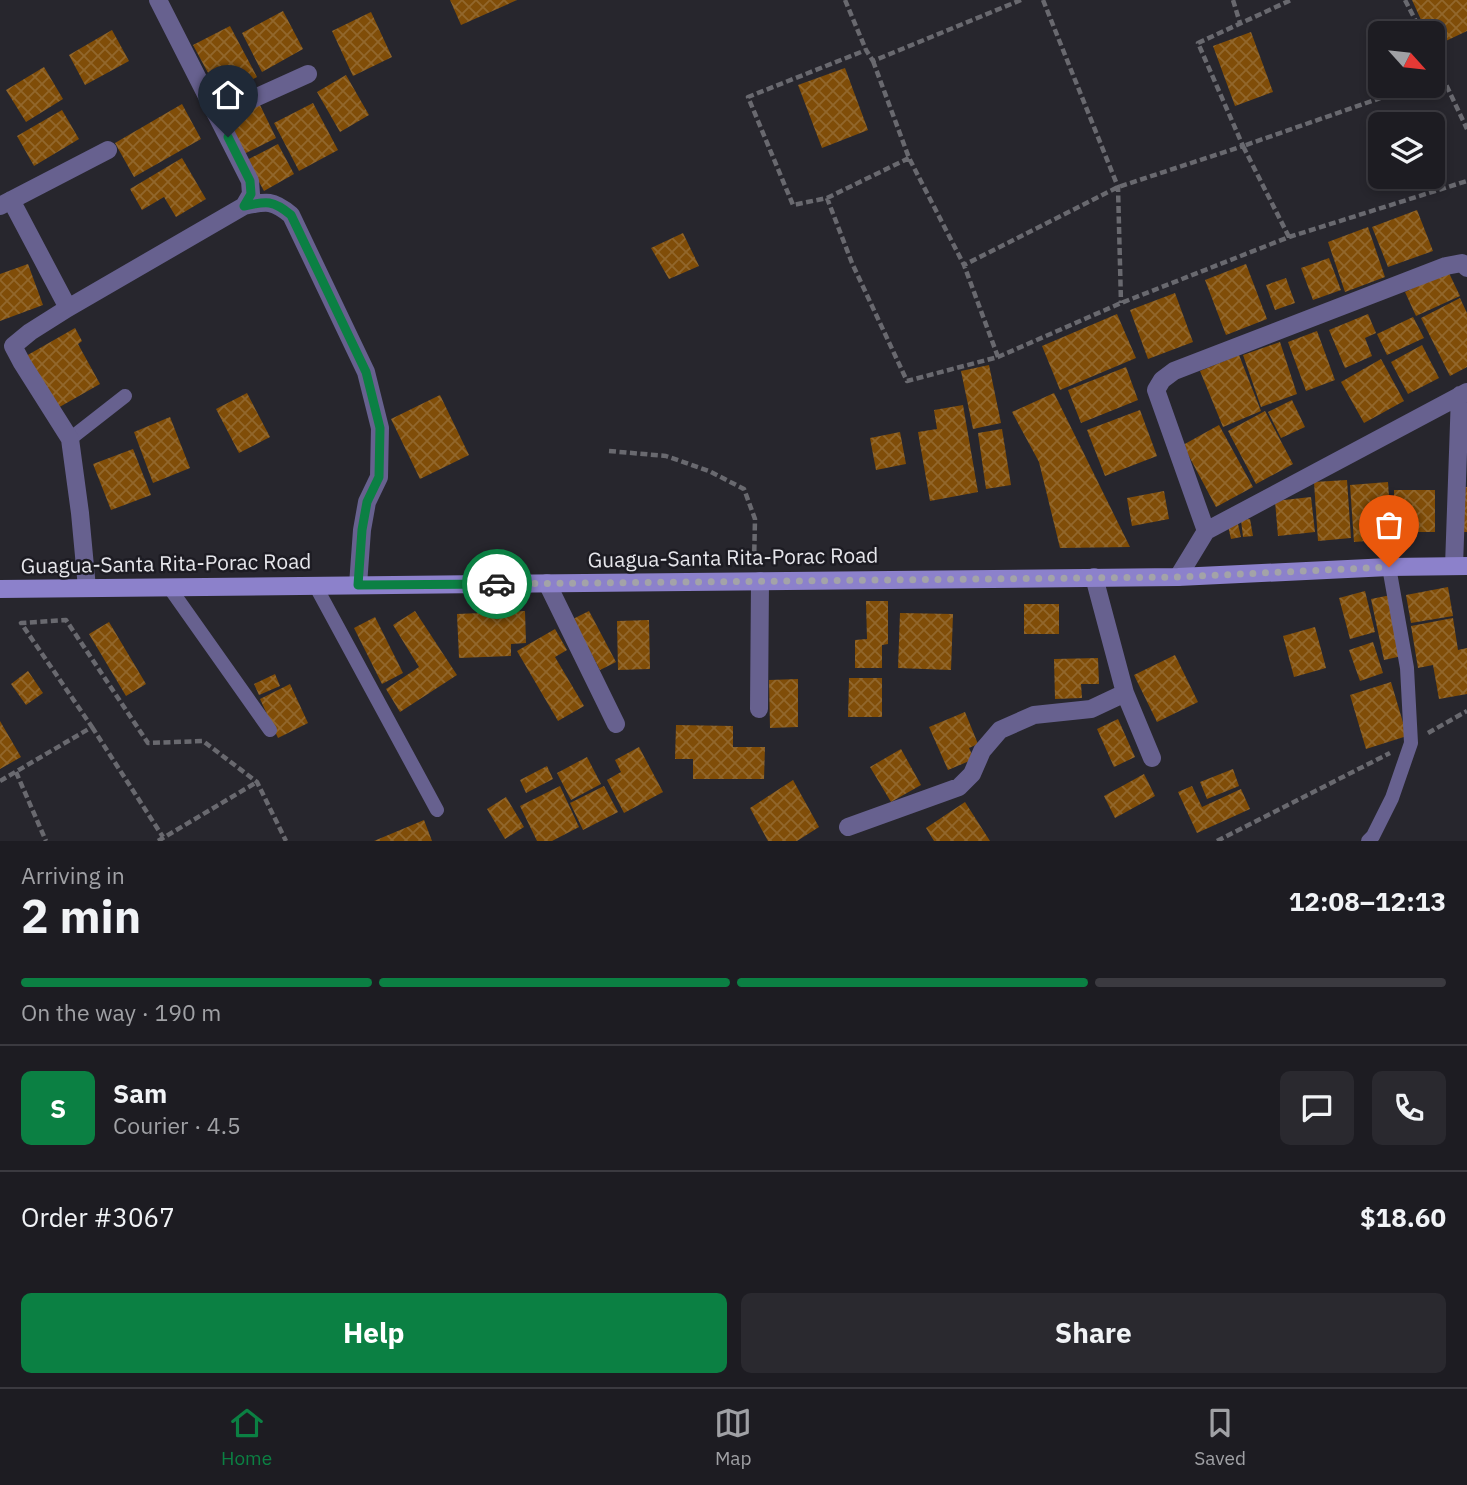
<!DOCTYPE html>
<meta charset="utf-8">
<style>
body{margin:0;font-family:"IBM Plex Sans",sans-serif;background:#2a292f;color:#f1f3f6;height:100vh;display:flex;flex-direction:column;font-size:26px;white-space:nowrap}
*{box-sizing:border-box;margin:0}
p{font-size:23px;color:#a0a1a5}
.icon{flex:none;width:38px;height:38px;fill:none;stroke:currentColor;stroke-width:2;stroke-linecap:round;stroke-linejoin:round}
.map{position:relative;height:841px;overflow:hidden}
.panel{display:flex;flex-direction:column;background:#1d1c22;flex:1}
.panel>*{flex:none}
.needle{width:46px;rotate:117deg}
.controls{position:absolute;left:1368px;top:21px;display:grid;gap:14px}
.controls a{display:grid;place-items:center;width:77px;height:77px;border-radius:10px;background:#1d1c22;box-shadow:0 4px 10px #0003,0 0 0 2px #3b3a40;font-size:35px}
.pin{position:absolute;display:grid;place-items:center;width:60px;height:60px;color:#fff;margin:-72px -30px;border-radius:50% 50% 50% 0;rotate:-45deg;box-shadow:0 0 7px #0007}
.pin .icon{rotate:45deg}
.courier{position:absolute;display:grid;place-items:center;width:70px;height:70px;margin:-35px;border:5px solid #0b8043;border-radius:50%;background:#fff;color:#222;box-shadow:0 2px 9px #0007}
.head em{font-style:normal;font-weight:800}
.head div{display:flex;flex-direction:column-reverse}
.head{display:flex;align-items:center;justify-content:space-between;height:119px;padding:0 21px}
h1{font-size:46px;font-weight:800;line-height:52px}
.bar{display:grid;grid-template-columns:repeat(4,1fr);gap:10px 7px;align-content:center;height:84px;padding:0 21px}
.bar i{height:9px;border-radius:5px;background:#3b3a40}
.bar .selected{background:#0b8043}
.bar p{grid-column:span 4}
.line{display:flex;align-items:center;gap:18px;padding:0 21px;border-top:2px solid #3b3a40}
.line div{flex:1}
.round{display:grid;place-items:center;flex:none;width:74px;height:74px;border-radius:10px;background:#2a292f}
.cta{display:flex;gap:14px;margin-top:auto;padding:14px 21px}
.cta a{flex:1;height:80px;border-radius:10px;background:#0b8043;color:#fff;font-size:28px;font-weight:800;line-height:80px;text-align:center}
.cta a+a{background:#2a292f;color:#f1f3f6}
.dock{display:flex;justify-content:space-around;align-items:center;height:98px;border-top:2px solid #3b3a40;background:#1d1c22;font-size:19px;color:#a0a1a5}
.dock a{display:grid;justify-items:center;gap:4px}
.dock .selected{color:#0b8043}
.map>svg:first-child{display:block}
.building{fill:url(#building-cross-hatch)}
.lines{fill:none;stroke-linecap:round;stroke-linejoin:round}
.path{stroke:#69696f;stroke-width:4.5;stroke-dasharray:7 3.5;stroke-linecap:butt}
.lane{stroke:#67618f;stroke-width:14}
.street{stroke:#67618f;stroke-width:18}
.secondary{stroke:#8c81cb;stroke-width:18}
.done{stroke:#a3a3a8;stroke-width:7;stroke-dasharray:0 12.6}
.route{stroke:#0b8043;stroke-width:9}
.labels{text-anchor:middle;stroke-width:5;stroke-linejoin:round;paint-order:stroke}
.street-label{font-size:21px;fill:#e6e6eb;stroke:#1d1c23}
</style>
<div class="map">
<svg width="1467" height="841" viewBox="0 0 1467 841">
<defs>
<pattern id="building-cross-hatch" width="8" height="8" patternUnits="userSpaceOnUse" patternTransform="scale(1.75)"><rect width="8" height="8" fill="#804d08"/><path d="M0 0l8 8M0 8l8-8" fill="none" stroke="#92672c"/></pattern>
</defs>
<rect width="100%" height="100%" fill="#27262d"/>
<path class="building" d="M450 0H517L461 25Z
M1412 0H1467V31L1433 47V33H1427Z
M283 11 303 49 262 72 242 33Z
M371 12 392 57 353 76 332 31Z
M230 26 257 77 221 97 193 45Z
M112 30 129 61 85 85 69 55Z
M1251 32 1273 92 1235 106 1213 46Z
M44 67 63 99 26 122 6 90Z
M845 68 868 130 822 148 798 85Z
M346 75 369 115 340 132 317 92Z
M259 103 276 138 242 155 224 121Z
M313 103 338 150 299 171 274 123Z
M182 104 201 139 134 177 115 143Z
M62 110 79 139 34 166 17 136Z
M278 144 294 174 264 191 247 160Z
M182 158 206 199 176 217 164 197 142 210 130 189Z
M1417 210 1433 251 1388 267 1372 227Z
M1368 227 1385 277 1345 292 1328 242Z
M683 233 699 266 669 279 651 248Z
M1329 258 1341 290 1313 300 1301 268Z
M28 264 43 305 0 321V274Z
M1246 264 1267 319 1226 335 1205 280Z
M1448 271 1460 296 1416 316 1405 292Z
M1286 278 1295 303 1275 310 1266 285Z
M1175 293 1193 342 1148 359 1130 310Z
M1460 298 1467 313V367L1450 376 1421 318Z
M1117 314 1136 358 1060 390 1042 346Z
M1368 314 1376 333 1365 338 1372 356 1345 368 1329 330Z
M1413 317 1424 338 1387 355 1377 334Z
M75 328 82 341 78 344 100 384 56 409 26 356Z
M1317 331 1335 380 1306 391 1288 342Z
M1280 342 1297 394 1261 407 1243 355Z
M1422 345 1439 378 1408 394 1391 362Z
M1239 355 1261 411 1223 427 1200 371Z
M1381 359 1404 401 1364 423 1341 382Z
M989 365 1001 423 973 429 961 371Z
M1126 367 1138 400 1081 423 1068 390Z
M247 393 270 437 239 453 216 409Z
M1054 393 1130 547 1060 548 1039 462 1012 412Z
M440 395 469 455 420 479 391 419Z
M1292 400 1305 427 1281 438 1268 412Z
M963 405 978 492 930 501 918 432 937 429 934 410Z
M1140 410 1157 456 1105 476 1087 430Z
M1265 411 1293 464 1256 484 1228 431Z
M170 417 190 468 153 483 134 432Z
M1219 425 1253 487 1216 507 1183 445Z
M1002 429 1011 485 986 489 978 433Z
M900 432 906 464 876 470 870 438Z
M133 449 151 495 111 510 93 464Z
M1347 480 1351 538 1318 541 1314 482Z
M1388 482 1392 539 1354 542 1350 485Z
M1462 487H1467V532H1463Z
M1394 490H1435V532H1394Z
M1164 491 1169 519 1132 526 1127 498Z
M1311 497 1315 532 1278 536 1275 501Z
M1250 519 1253 536 1243 537 1241 520Z
M1238 524 1241 537 1231 539 1228 526Z
M1448 587 1453 616 1411 623 1406 595Z
M1365 591 1375 632 1350 639 1339 598Z
M1391 595 1402 656 1384 660 1371 599Z
M866 601H888V644L882 645V668H855V640L867 639Z
M1024 604H1059V634H1024Z
M415 611 457 675 400 712 386 689 419 667 393 625Z
M525 611 526 643 511 644V656L459 658 457 614Z
M589 611 616 662 600 670 573 619Z
M900 613 953 614 951 670 898 668Z
M375 617 403 673 382 684 354 628Z
M1453 618 1458 650 1467 648V694L1439 699 1433 665 1418 668 1411 626Z
M649 620 650 669 618 670 617 621Z
M109 622 146 684 126 696 89 634Z
M1315 627 1326 668 1294 677 1283 636Z
M555 629 567 650 555 657 584 706 558 721 517 651Z
M1373 642 1383 673 1360 681 1349 650Z
M1175 655 1198 702 1157 722 1134 675Z
M1098 658 1099 684H1081L1082 698 1055 699 1054 659Z
M28 671 43 693 26 705 11 684Z
M275 674 280 686 259 695 254 684Z
M849 678H882V717H848Z
M798 679V727L770 728 769 680Z
M1391 682 1407 736 1366 749 1350 695Z
M290 684 308 723 278 738 260 699Z
M965 712 978 744 969 748 974 759 948 770 929 727Z
M1118 719 1135 757 1114 767 1097 729Z
M0 721 21 757 0 769Z
M676 725 733 726V747H765L764 779H693V759H675Z
M639 747 663 792 624 813 607 780 621 772 615 760Z
M901 749 921 785 891 802 870 767Z
M587 757 601 784 571 800 557 773Z
M547 766 553 779 526 793 520 780Z
M1233 769 1239 786 1207 799 1200 782Z
M1144 774 1155 796 1115 818 1104 796Z
M793 780 819 827 797 841H768L750 808Z
M560 786 579 827 552 841H537L520 806Z
M604 786 618 812 583 830 570 803Z
M1192 786 1202 807 1241 789 1250 809 1197 833 1178 792Z
M506 797 524 827 505 839 487 809Z
M965 802 990 841H934L926 828Z
M424 820 432 841H374Z"/>
<g class="lines">
<path class="path" d="M845 0 866 50
M1021 0 873 61 866 50 748 97 793 205 827 198 852 263 907 381 998 357 1121 303 1289 237 1467 181
M1043 0 1118 187 1121 303
M1233 0 1240 23
M1405 0 1422 33
M1433 57 1467 129
M873 61 909 158 964 265
M827 198 909 158
M1289 237 1243 146 1415 86
M998 357 964 265 1118 187 1243 146 1198 43 1291 0
M609 451 666 456 709 471 744 489 755 519 754 564
M92 727 163 837
M1428 733 1467 711
M16 772 46 841
M0 781 92 727 21 623 66 620 148 743 203 741 257 782 286 841
M158 841 257 782
M1217 841 1390 753"/>
<path class="lane" d="M70 439 125 396
M315 585 437 810
M169 587 270 730
M1368 841 1373 836 1392 798 1411 743 1407 668 1389 567"/>
<path class="street" d="M217 115 308 74
M11 200 68 308
M0 206 108 150
M244 206C267 201 273 200 291 215L366 372 380 428 379 477 367 502 362 530 358 585
M1206 531 1156 390 1162 380 1174 371 1446 266 1462 263 1467 268
M1454 566 1460 395
M1094 577 1125 693 1152 758
M1178 577 1206 531 1467 392
M547 583 616 724
M87 588 80 513 70 439 22 363 13 346 30 332 68 308 244 206 251 194 250 181 158 0
M759 709 760 581
M848 827 959 787 972 774 982 751 1000 730 1034 715 1091 709 1125 693"/>
<path class="secondary" d="M0 589 1178 577 1389 567 1467 566"/>
</g>
<g class="lines">
<path class="done" d="M497 584 1178 577 1389 567"/>
<path class="route" d="M228 137 250 181 251 194 244 206C267 201 273 200 291 215L366 372 380 428 379 477 367 502 362 530 358 585 497 584"/>
</g>
<g class="labels">
<g class="street-label">
<text transform="translate(733 558) rotate(-1)" y="7">Guagua-Santa Rita-Porac Road</text>
<text transform="translate(166 564) rotate(-1)" y="7">Guagua-Santa Rita-Porac Road</text>
</g>
</g>
</svg>
<div class="controls">
<a><svg class="needle" viewBox="-14 -14 28 28"><path d="M0-13l5 13h-10z" fill="#e53935"/><path d="M0 13l5-13h-10z" fill="#a0a1a5"/></svg></a>
<a><svg class="icon" aria-label="layers" viewBox="0 0 24 24"><path d="M12 4l9 5-9 5-9-5zM3 14l9 5 9-5"/></svg></a>
</div>
<div class="pin" style="left:1389px;top:567px;background:#ea580c"><svg class="icon" aria-label="bag" viewBox="0 0 24 24"><path d="M5 8h14l-1 12H6zM9 8a3 3 0 0 1 6 0"/></svg></div>
<div class="pin" style="left:228px;top:137px;background:#1f2937"><svg class="icon" aria-label="home" viewBox="0 0 24 24"><path d="M3 11l9-7 9 7M6 9v11h12V9"/></svg></div>
<div class="courier" style="left:497px;top:584px"><svg class="icon" aria-label="car" viewBox="0 0 24 24"><path d="M5 17H2v-5l4-1 3-4h7l3 4 3 1v5h-3M9 17h6M6 11h13"/><circle cx="7" cy="17" r="2"/><circle cx="17" cy="17" r="2"/></svg></div>
</div>
<section class="panel">
<div class="head"><div><h1>2 min</h1><p>Arriving in</p></div><em>12:08–12:13</em></div>
<div class="bar"><i class="selected"></i><i class="selected"></i><i class="selected"></i><i></i><p>On the way · 190 m</p></div>
<div class="line" style="height:126px"><b class="round" style="background:#0b8043;color:#fff">S</b><div><b>Sam</b><p>Courier · 4.5</p></div><a class="round"><svg class="icon" aria-label="chat" viewBox="0 0 24 24"><path d="M4 5h16v11H9l-5 4z"/></svg></a><a class="round"><svg class="icon" aria-label="phone" viewBox="0 0 24 24"><path d="M5 4h4l2 5-3 2q2 4 5 5l2-3 5 2v4C11 20 4 13 5 4z"/></svg></a></div>
<div class="line" style="height:91px"><div>Order #3067</div><b>$18.60</b></div>
<div class="cta"><a>Help</a><a>Share</a></div>
</section>
<nav class="dock">
<a class="selected"><svg class="icon" aria-label="home" viewBox="0 0 24 24"><path d="M3 11l9-7 9 7M6 9v11h12V9"/></svg>Home</a>
<a><svg class="icon" aria-label="map" viewBox="0 0 24 24"><path d="M3 6l6-2 6 2 6-2v14l-6 2-6-2-6 2zM9 4v14M15 6v14"/></svg>Map</a>
<a><svg class="icon" aria-label="saved" viewBox="0 0 24 24"><path d="M7 4h10v16l-5-4-5 4z"/></svg>Saved</a>
</nav>
